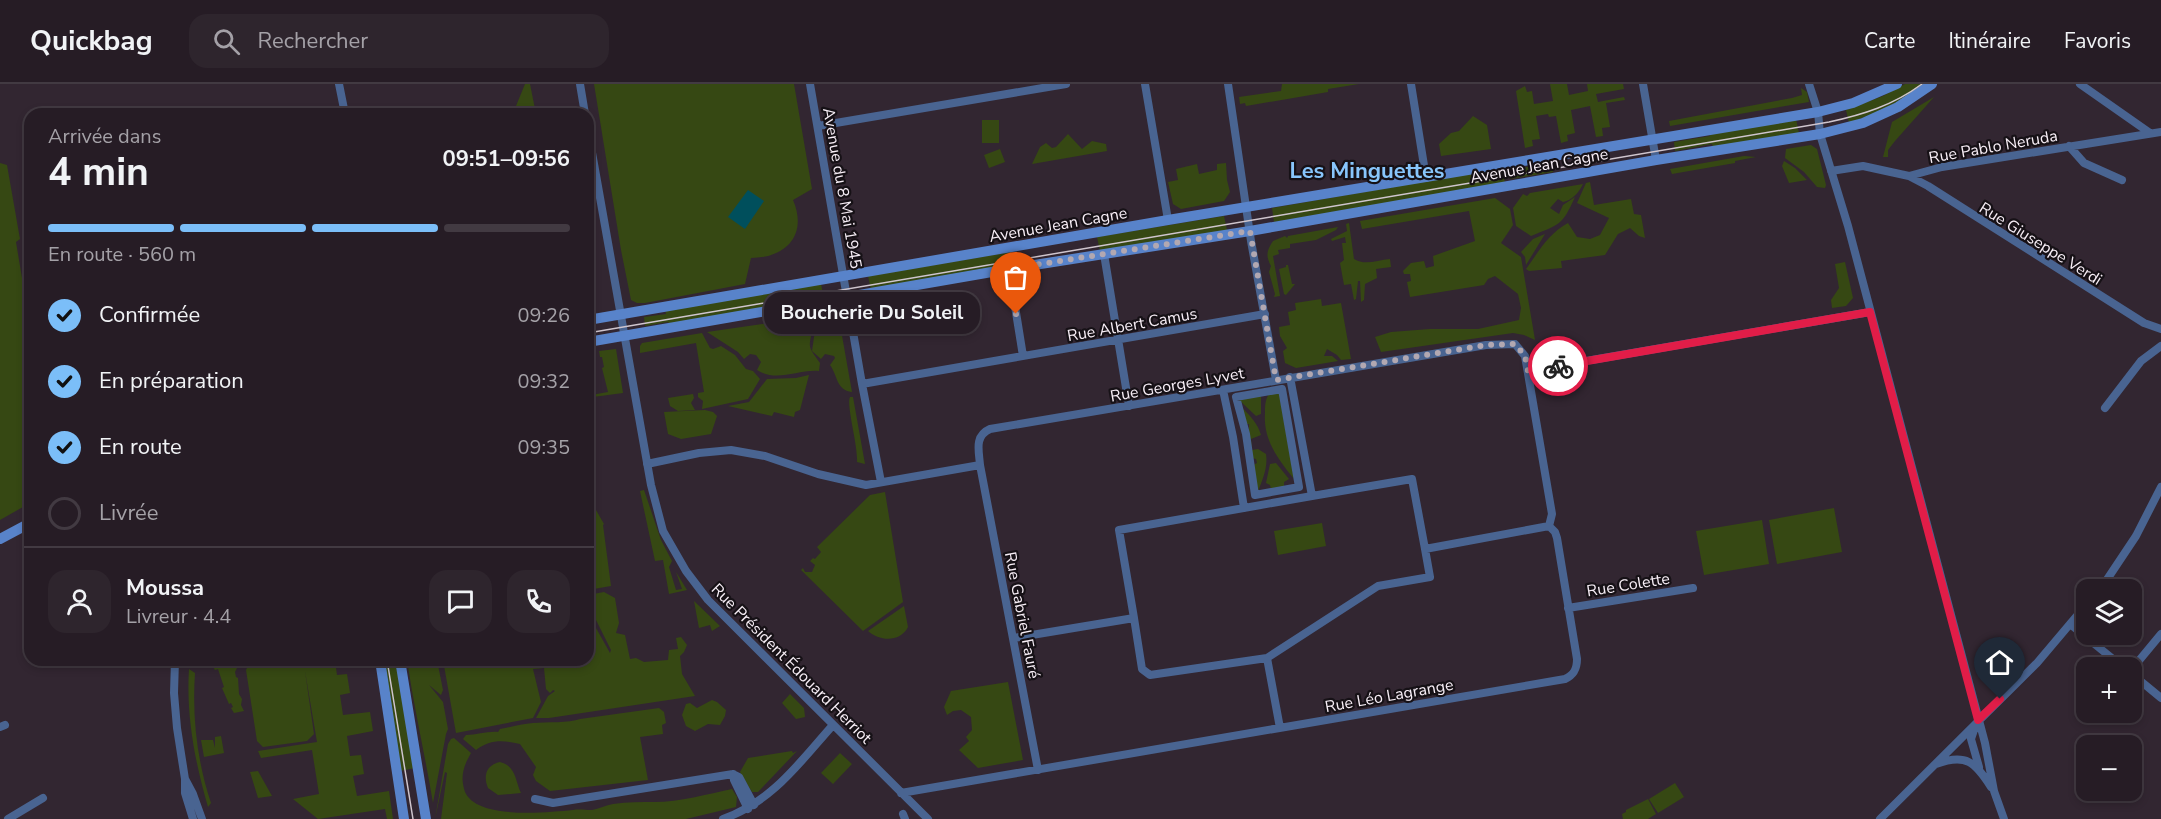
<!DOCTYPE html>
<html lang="fr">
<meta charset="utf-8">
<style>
body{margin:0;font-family:"Nunito Sans",sans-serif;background:#2e252d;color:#f1f3f6;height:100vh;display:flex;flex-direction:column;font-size:22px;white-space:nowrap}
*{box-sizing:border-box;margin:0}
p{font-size:20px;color:#a4a1a7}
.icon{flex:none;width:33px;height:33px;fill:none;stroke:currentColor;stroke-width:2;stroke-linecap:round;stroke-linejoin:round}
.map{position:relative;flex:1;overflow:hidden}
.sheet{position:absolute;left:24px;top:24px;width:570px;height:558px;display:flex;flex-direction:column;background:#261c25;border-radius:18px;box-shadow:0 3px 9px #0003,0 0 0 2px #423a42}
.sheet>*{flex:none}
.fabs{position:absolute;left:2076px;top:495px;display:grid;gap:12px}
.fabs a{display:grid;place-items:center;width:66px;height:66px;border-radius:12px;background:#261c25;box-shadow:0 3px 9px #0003,0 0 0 2px #423a42;font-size:30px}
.pin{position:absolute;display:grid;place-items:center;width:51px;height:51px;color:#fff;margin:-62px -26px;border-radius:50% 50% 50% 0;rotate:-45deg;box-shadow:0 0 6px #0007}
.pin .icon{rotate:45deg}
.courier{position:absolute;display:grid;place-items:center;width:60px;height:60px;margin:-30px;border:4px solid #e11d48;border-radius:50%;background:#fff;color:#222;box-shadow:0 2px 8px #0007}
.bubble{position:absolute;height:42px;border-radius:18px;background:#261c25;box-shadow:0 3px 9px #0003,0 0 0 2px #423a42;font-size:20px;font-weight:700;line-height:42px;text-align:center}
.head em{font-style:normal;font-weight:700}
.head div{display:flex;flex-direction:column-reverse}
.head{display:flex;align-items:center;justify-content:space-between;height:102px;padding:0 24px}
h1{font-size:39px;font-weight:700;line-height:45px}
.bar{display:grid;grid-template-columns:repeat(4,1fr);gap:9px 6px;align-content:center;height:72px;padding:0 24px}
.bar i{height:8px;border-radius:4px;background:#423a42}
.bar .selected{background:#7bbef8}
.bar p{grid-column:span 4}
.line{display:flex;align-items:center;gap:15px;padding:0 24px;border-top:2px solid #423a42}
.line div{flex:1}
.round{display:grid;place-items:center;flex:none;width:63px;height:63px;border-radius:18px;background:#2e252d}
ol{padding:0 24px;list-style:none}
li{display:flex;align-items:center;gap:18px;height:66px}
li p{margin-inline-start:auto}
li .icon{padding:6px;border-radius:50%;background:#7bbef8;color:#111;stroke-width:4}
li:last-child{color:#a4a1a7}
li i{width:33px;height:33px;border:3px solid #423a42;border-radius:50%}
header{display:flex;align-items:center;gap:36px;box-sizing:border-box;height:84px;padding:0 30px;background:#261c25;border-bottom:2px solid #423a42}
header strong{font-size:28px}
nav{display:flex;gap:33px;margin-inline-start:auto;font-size:21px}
.search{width:420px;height:54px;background:#2e252d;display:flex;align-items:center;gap:15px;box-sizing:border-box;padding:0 21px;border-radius:18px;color:#a4a1a7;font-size:22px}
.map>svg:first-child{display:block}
.green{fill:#364813}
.water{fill:#004f5c}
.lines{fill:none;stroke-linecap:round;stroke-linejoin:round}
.street{stroke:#496491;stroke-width:8}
.secondary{stroke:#5883ca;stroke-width:10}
.tram{stroke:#cfc5ce;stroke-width:1.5}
.done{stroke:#b2a8b1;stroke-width:6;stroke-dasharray:0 10.8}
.route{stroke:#e11d48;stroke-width:8}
.labels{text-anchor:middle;stroke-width:4.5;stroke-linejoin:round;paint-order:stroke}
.street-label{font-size:16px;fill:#f7eef6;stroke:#161116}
.district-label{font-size:22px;font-weight:bold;fill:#88c6fc;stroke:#161116}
</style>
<header>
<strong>Quickbag</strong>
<div class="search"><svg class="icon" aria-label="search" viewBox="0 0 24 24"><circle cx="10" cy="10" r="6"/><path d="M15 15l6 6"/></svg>Rechercher</div>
<nav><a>Carte</a><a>Itinéraire</a><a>Favoris</a></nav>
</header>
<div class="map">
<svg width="2161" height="735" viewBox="0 0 2161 735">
<rect width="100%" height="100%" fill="#322631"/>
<path class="green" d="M525 0H530L536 30H517L516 22Z
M594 0H794L812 105 793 116C808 151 786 174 751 174L745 200 645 219H637L631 216 621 166Z
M1282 0H1359L1328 5V8L1246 22 1245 19 1240 20 1239 13 1281 7Z
M1550 0H1567L1569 11 1588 7 1587 0H1623L1624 5 1596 10 1598 18 1624 13 1625 16 1606 19 1610 43 1602 44 1603 52 1596 53 1590 22 1571 26 1575 49 1567 51 1568 57 1561 59 1556 32 1549 33 1548 30 1536 32 1540 55 1532 56 1533 62 1525 64 1516 7 1525 2 1527 8 1532 7 1534 20 1553 17Z
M1905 0H1928L1894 22 1849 39 1846 26 1883 12Z
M1801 4 1807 8 1809 18 1670 42 1669 37 1792 14 1802 11Z
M1934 13 1895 57 1888 66V73H1883L1892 38Z
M1473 32 1487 41 1491 65 1441 72 1439 60 1451 49 1459 47Z
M1796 35 1799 49 1713 63 1712 60 1675 67 1674 58 1710 52V49Z
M982 36H999V59H982Z
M1068 50 1082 65 1092 57 1106 60 1107 67 1032 80 1040 63 1046 59 1052 64 1056 63Z
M1811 61 1817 65 1826 101 1825 104 1817 103 1804 88 1785 74 1786 65Z
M1000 65 1005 78 989 84 984 71Z
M1744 72 1756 73 1735 77V79L1672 90 1670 85Z
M1784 77 1795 84 1807 96 1789 99 1782 82Z
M0 79 7 81 20 155 16 158 30 242V419L0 436Z
M1226 79 1227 96 1230 108 1224 117 1181 125 1173 120 1168 98 1178 96 1176 85 1197 80 1199 90 1217 86V80Z
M1552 79 1553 88 1510 95 1509 86Z
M1502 84 1505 99 1274 138 1272 124Z
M1590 98 1594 121 1631 115 1634 130 1641 131 1645 154 1639 152 1630 144 1618 150 1605 171 1561 177 1562 184 1529 187 1526 185C1539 167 1548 150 1568 139L1577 153 1590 155 1600 151 1609 134 1577 119 1586 99Z
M1583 100C1579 108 1573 116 1563 118L1558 115 1550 124 1559 130 1563 121 1575 113C1562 142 1560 140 1531 152L1516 142 1513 124 1523 110 1527 112 1530 109Z
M1495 114 1510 125 1513 141 1501 159 1521 173 1535 256 1524 251 1513 249 1381 268 1375 253 1391 248 1430 245H1478L1519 236 1521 224 1518 210 1495 192 1488 195 1484 201 1410 213 1407 198 1411 197 1410 190H1404L1403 187 1411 179 1424 177 1426 184 1434 182 1433 172 1475 157 1469 127 1362 145 1360 137Z
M1224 132 1227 146 1100 167 1097 153Z
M1349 139 1354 175C1365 182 1377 176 1390 175L1391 183 1376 185 1377 194 1365 200 1364 216 1361 218 1360 197H1358L1356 215 1354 216 1351 200 1344 201 1340 179 1344 176 1342 159H1346L1345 153 1332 157 1331 155 1347 147 1346 140Z
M1338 143 1336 146 1316 156 1290 160V164L1278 166 1279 170 1273 172 1280 212 1274 213 1275 210 1269 188 1271 182C1266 173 1266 167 1273 157L1285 152 1287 154 1288 152Z
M1545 150 1526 181 1525 173 1521 168 1533 155Z
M1011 168 1013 182 871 206 868 192Z
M1845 178 1853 214 1846 222 1832 224 1831 216 1839 204 1835 180Z
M1286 181H1288L1292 200H1295L1286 211 1284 210 1279 185 1286 183Z
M821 200 824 215 669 241 668 238 645 242 644 233 666 230 665 226Z
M1321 215 1322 222 1341 219 1351 275 1341 276 1337 271 1327 265 1324 272H1332L1338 277 1296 284 1285 279 1283 267 1287 264 1280 252 1279 243 1290 241 1288 228 1296 226 1295 219Z
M829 229 830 232 838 229 852 308C836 306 838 292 830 281L835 274 834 272 825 270 821 275 812 267 817 232Z
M812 233 813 235 812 238 806 237 804 241 808 246 813 244C808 265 808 262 820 279L819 287C798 285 777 299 757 286L761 278 756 271 750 270 744 275 738 268 707 248Z
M702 249 710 264 713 265 721 262 735 271 746 285 753 287 760 295 748 315 702 325 703 317 698 313V309L704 308 696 259 640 269V262L642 259Z
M616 265 623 309 593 313 594 321 588 322V306L591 311 608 308 602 284 604 283 602 273H600L599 267Z
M809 291 800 326 795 328 794 333 774 328 772 332 728 322 749 318 767 295 796 294Z
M1279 308 1294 395C1278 375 1263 356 1265 329 1265 322 1265 316 1269 310Z
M693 310 694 314 691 319 695 326 678 327 670 322 668 314Z
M1261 311V330L1256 332 1238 315Z
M850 313H853L865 380 857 378C858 361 846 321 850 313Z
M1241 323C1250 331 1258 340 1261 351L1251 355 1252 366 1258 365 1266 370C1268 383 1263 395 1258 407L1253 381 1257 379 1256 375 1252 374 1247 348 1249 347V340H1246Z
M705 326 713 328 717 332 711 350 681 355 668 350 664 328Z
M1276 379 1289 395 1284 398V403L1271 405 1270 401 1266 399 1270 380Z
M644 406 661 456 672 477 669 483 676 506 682 505 676 488 687 506 669 510 663 476 655 477 640 407Z
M885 408 903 518 863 547 801 486 803 484 805 488H812L815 481 810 477 813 474 815 475 821 468 817 463 870 411Z
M1834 424 1842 468 1777 480 1769 436Z
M596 426 604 440 603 441 611 502 588 506V499L590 503 594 502 588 462V429Z
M1762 436 1769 480 1704 491 1696 447Z
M1322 439 1326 462 1278 471 1274 447Z
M604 508 615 514 619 539 616 549 625 551 630 575 636 574 644 578 668 576 669 566 678 565 676 554 681 553 687 561 684 568 680 572 682 590 695 612 549 634H536L548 612 555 607 553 606 550 609 546 605 544 584 533 585 541 618 533 634 456 649 443 576H588V536L591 535 610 569 611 566 595 534 592 517H588V511Z
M694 517 720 542 712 547 710 541 699 544Z
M904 522 908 543C900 559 879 557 868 547Z
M231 576 234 578 235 584H237L235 588 236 593 238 594 239 610 242 615 241 621 244 627 234 629 231 624 233 623 231 619 229 620 222 604 224 603 218 585 215 586 213 583 202 584 205 581Z
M260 576 303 578 335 576 337 591 347 590 350 609 340 611 343 631 370 628 373 647 347 652 350 672 361 671 364 690 353 692 357 712 389 707 393 735H387L385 725 318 735 293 715 319 710 312 666 261 674 258 667 317 658 305 587 314 650 307 657 263 663 257 657 246 586 249 580Z
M384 576H396L415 684 400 687Z
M407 576H437L443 606 441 611 429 601 443 618 448 645 446 650 433 719C425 671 414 624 407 576Z
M189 585 195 589C192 633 197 677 211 719L208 723C195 678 186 632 189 585Z
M1008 598 1023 676 978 684 959 666 969 657 966 653 972 646 971 633 961 626 953 627 947 631 944 623 951 607Z
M790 610 804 624 805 633 796 635 782 619Z
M712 616 717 618 726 626 725 632 720 641 708 640 695 647 686 642 682 631 686 620 690 619 697 624Z
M659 624 664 628 666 639 662 641 663 650 640 653 648 696 550 707 536 697 533 691 536 683 520 660C504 656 490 655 476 666L463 655 466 651C477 651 488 647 498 648L500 645C511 643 522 640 533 639 547 638 569 639 580 635Z
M221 652 224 669 204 673 201 656H213L215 664V653Z
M454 654 471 669C463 683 460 693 465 708 477 735 543 729 573 726 579 725 585 726 592 726 599 725 606 721 613 720 628 718 641 718 655 718 679 718 708 710 732 705L737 713 736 723 686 735H441L447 689 445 688 435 735 448 660 451 655Z
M792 667 793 669 797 667 758 708H752L740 688 748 674Z
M840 669 852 680 833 700 821 689Z
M500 678C516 682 515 696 521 709L498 711 488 704C483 692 486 681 500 678Z
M258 687 272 712 258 714 250 688Z
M1675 699 1684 713 1658 729 1649 715Z
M1648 715 1656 730 1648 735H1623L1622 730 1626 728V726Z"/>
<path class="water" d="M748 106 764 117 745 145 728 133Z"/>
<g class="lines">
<path class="street" d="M339 0 345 30
M580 0 585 30
M810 0 862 300 881 398
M1145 0 1168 136
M1228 0 1251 157 1276 296
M1411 0 1426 94
M1643 0 1656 76
M1809 0 1818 28 1820 50 1848 142 1985 659 1994 707 2004 735
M2080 0 2150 49
M818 42 1066 0
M588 46 651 401 663 447 686 487 708 516 928 735
M2069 62 2084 79 2122 96
M1831 87 1863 82 1909 92 1942 83 2161 48
M1909 92 1928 102 2144 239 2161 245
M1104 170 1129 322
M1009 185 1023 272
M1528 287 1870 228
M1290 293 1312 412 1412 395 1425 465 1549 442
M862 300 1265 230
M1282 305 1299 403 1255 411 1246 350 1236 313Z
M1223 306 1233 353 1244 424
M2105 324 2141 277 2161 262
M647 380 699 369 731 366 765 372 818 390 866 401 980 381
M2100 506 2136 452 2161 403
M1568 524 1693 504
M1134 534 1142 585 1150 591 1267 574 1378 502 1430 493 1425 465
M2070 540 2124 584
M1014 554 1134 534 1119 446 1312 412
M1267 574 1280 644
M175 576 174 609 177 644 185 695 193 710 202 735
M2132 585 2161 550
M2132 590 2161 614
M1976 640 1971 655 1979 683
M0 643 5 641
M1936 680C1966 669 1975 678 1991 703
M733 690 734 696 748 725
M185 696V709L193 735
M901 709 1565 595C1574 591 1577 585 1577 575L1557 454 1555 448 1549 442 1552 430 1525 272 1515 260 1486 261 990 345C974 352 979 367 980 381L1038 686
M535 715 553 719 733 690 739 693 754 721
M903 730 905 735
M8 735 43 714
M723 735C773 717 799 679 833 641
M1880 735 2037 579 2086 521"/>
<path class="secondary" d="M588 236 1168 136 1818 28 1853 19 1897 0
M588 258 1009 185 1250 147 1656 76 1820 50 1863 39 1898 23 1932 0
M0 455 30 439
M380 576 404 735
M400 576 426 735"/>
<path class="tram" d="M588 249 1829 38C1862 31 1894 21 1922 0
M387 576 413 735"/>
</g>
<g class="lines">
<path class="done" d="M1016 230 1009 185 1250 147 1276 296 1486 261 1515 260 1525 272 1528 287 1558 282"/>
<path class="route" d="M1558 282 1870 228 1978 636 2000 615"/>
</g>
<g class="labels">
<g class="street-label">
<text transform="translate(1993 62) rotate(-10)" y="6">Rue Pablo Neruda</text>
<text transform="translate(1539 81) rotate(-10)" y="6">Avenue Jean Cagne</text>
<text transform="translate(843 104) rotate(80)" y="6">Avenue du 8 Mai 1945</text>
<text transform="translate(1058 140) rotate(-10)" y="6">Avenue Jean Cagne</text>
<text transform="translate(2041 159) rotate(32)" y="6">Rue Giuseppe Verdi</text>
<text transform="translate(1132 240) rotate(-10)" y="6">Rue Albert Camus</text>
<text transform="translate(1177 300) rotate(-10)" y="6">Rue Georges Lyvet</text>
<text transform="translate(1628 500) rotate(-9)" y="6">Rue Colette</text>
<text transform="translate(1023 531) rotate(79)" y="6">Rue Gabriel Fauré</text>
<text transform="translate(792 579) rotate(45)" y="6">Rue Président Édouard Herriot</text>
<text transform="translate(1389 611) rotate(-10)" y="6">Rue Léo Lagrange</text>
</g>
<g class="district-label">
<text x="1367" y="94">Les Minguettes</text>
</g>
</g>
</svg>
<div class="fabs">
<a><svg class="icon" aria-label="layers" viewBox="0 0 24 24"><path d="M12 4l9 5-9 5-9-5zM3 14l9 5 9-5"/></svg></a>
<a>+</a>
<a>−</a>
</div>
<div class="pin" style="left:1016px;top:230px;background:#ea580c"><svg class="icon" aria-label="bag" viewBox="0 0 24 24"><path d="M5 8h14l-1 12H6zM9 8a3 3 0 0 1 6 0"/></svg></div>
<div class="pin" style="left:2000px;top:615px;background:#1f2937"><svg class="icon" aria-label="home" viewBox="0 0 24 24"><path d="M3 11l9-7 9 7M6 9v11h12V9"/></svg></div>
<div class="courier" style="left:1558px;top:282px"><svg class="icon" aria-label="bike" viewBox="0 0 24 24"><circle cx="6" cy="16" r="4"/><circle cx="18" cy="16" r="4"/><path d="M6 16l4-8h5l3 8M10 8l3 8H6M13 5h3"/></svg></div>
<div class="bubble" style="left:764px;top:208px;width:216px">Boucherie Du Soleil</div>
<section class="sheet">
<div class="head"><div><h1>4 min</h1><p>Arrivée dans</p></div><em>09:51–09:56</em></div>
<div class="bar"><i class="selected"></i><i class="selected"></i><i class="selected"></i><i></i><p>En route · 560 m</p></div>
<ol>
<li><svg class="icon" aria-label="check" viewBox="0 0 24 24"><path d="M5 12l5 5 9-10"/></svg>Confirmée<p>09:26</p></li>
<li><svg class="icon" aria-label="check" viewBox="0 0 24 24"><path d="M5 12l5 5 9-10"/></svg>En préparation<p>09:32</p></li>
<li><svg class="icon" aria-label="check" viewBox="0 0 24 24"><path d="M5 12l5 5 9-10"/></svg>En route<p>09:35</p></li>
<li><i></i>Livrée</li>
</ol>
<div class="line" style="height:108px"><a class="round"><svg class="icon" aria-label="person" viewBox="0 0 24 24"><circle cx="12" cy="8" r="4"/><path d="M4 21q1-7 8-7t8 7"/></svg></a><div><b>Moussa</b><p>Livreur · 4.4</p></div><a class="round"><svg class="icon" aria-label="chat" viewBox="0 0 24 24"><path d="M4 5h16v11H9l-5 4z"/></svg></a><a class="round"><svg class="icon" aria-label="phone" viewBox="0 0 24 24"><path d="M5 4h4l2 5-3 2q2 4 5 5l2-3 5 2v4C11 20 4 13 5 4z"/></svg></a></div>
</section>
</div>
